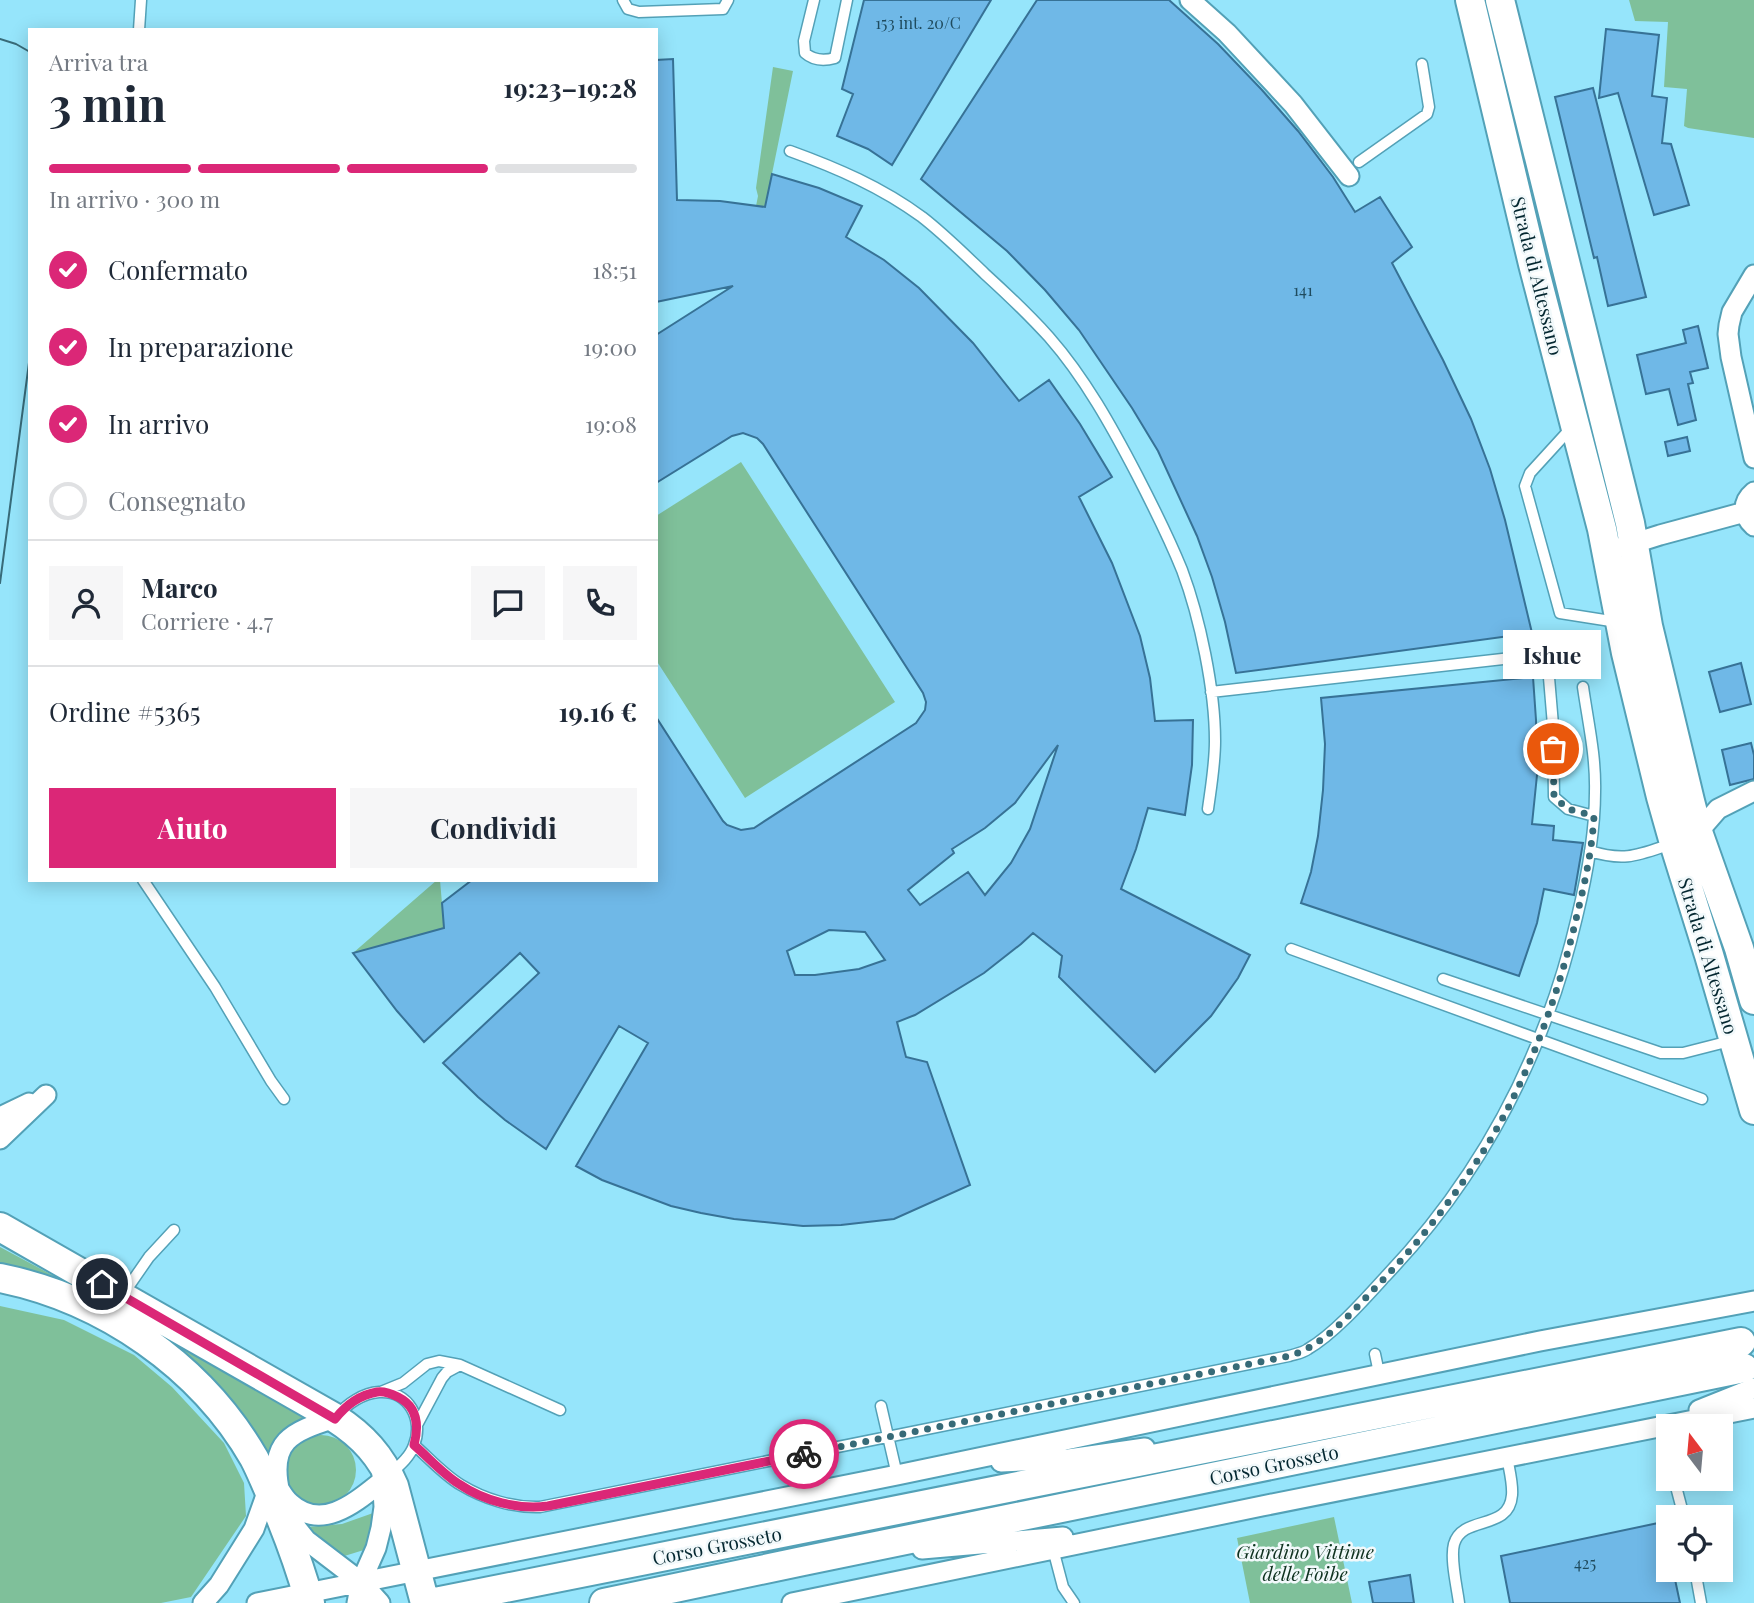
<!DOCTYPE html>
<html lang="it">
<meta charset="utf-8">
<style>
body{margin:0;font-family:"Playfair Display",serif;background:#f6f6f7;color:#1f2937;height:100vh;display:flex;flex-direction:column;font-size:26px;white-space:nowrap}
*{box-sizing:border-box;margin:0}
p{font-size:23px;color:#747a83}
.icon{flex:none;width:38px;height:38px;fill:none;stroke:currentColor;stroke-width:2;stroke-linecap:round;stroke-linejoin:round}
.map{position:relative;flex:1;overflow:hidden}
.drawer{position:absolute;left:28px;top:28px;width:630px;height:854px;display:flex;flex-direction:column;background:#fff;border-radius:0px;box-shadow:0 4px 18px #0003}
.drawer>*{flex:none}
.needle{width:46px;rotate:344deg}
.buttons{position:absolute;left:1656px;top:1414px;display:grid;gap:14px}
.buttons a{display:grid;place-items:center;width:77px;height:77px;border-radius:0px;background:#fff;box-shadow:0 4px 18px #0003;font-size:35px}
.pin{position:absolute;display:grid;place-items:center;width:60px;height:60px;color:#fff;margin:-30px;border:4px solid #fff;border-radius:50%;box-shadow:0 2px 7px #0007}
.courier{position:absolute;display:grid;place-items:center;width:70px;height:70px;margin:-35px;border:5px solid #db2777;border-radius:50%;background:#fff;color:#222;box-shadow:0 2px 9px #0007}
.bubble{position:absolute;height:49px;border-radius:0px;background:#fff;box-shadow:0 4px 18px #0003;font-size:23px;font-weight:700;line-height:49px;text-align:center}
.headline em{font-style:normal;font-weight:700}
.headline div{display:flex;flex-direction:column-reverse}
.headline{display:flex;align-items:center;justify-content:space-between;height:119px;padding:0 21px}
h1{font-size:46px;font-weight:700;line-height:52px}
.bar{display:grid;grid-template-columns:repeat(4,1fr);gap:10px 7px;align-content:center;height:84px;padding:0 21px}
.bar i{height:9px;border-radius:5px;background:#e0e1e3}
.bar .active{background:#db2777}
.bar p{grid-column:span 4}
.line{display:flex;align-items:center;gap:18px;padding:0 21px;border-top:2px solid #e0e1e3}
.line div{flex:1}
.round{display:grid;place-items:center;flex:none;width:74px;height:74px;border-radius:0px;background:#f6f6f7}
ol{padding:0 21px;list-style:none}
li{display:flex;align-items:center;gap:21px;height:77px}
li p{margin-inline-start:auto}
li .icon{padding:7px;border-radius:50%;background:#db2777;color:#fff;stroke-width:4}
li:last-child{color:#747a83}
li i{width:38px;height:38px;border:4px solid #e0e1e3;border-radius:50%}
.primary-button{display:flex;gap:14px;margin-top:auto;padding:14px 21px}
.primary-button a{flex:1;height:80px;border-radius:0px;background:#db2777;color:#fff;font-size:28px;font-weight:700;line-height:80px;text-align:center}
.primary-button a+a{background:#f6f6f7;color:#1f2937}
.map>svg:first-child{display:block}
.green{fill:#7fc09a}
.building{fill:#6fb8e7;stroke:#377296;stroke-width:2;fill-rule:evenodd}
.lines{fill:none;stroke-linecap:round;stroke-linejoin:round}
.lane-casing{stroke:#53a1b7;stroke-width:13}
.street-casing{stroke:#53a1b7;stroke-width:23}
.secondary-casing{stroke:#53a1b7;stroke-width:32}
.lane{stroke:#fff;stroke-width:10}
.street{stroke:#fff;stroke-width:19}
.secondary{stroke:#fff;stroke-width:28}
.tram{stroke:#386b79;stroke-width:2}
.done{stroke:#376a77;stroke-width:7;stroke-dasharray:0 12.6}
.route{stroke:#db2777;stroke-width:9}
.labels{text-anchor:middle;stroke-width:5;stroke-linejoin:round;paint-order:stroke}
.number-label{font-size:16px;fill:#1f4b5e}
.street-label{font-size:19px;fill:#042730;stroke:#f2f9fb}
.park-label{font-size:19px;font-style:italic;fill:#0f3220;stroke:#f2f9fb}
</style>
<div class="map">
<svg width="1754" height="1603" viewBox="0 0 1754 1603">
<rect width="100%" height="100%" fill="#96e5fb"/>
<path class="green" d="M1629 0H1754V138L1688 128 1684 126 1687 89 1664 87 1668 22 1635 21Z
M773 67 793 71 765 208 756 206 758 196 756 188Z
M741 462 895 702 745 798 656 660V516Z
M437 880H440L444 927 456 918 443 902 472 880 477 919 384 994 353 953Z
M0 1247 95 1298 0 1272Z
M0 1306 64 1320 134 1355 172 1387 224 1443 244 1483 246 1516 191 1597 161 1603H0Z
M173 1343 308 1419 273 1444 265 1462 168 1348Z
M286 1470a35 35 0 1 1 70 0a35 35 0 1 1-70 0Z
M376 1512 367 1549 338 1558 306 1527 342 1524Z
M1334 1517 1352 1603H1250L1237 1538Z"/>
<path class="building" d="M864 0H991L892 165 868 149 837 136 853 94 842 89Z
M1037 0H1169L1218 44 1262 90 1298 131 1333 177 1355 212 1380 197 1412 247 1392 263 1443 360 1471 419 1490 469 1505 520 1532 633 1236 673 1225 622 1212 577 1197 536 1158 451 1132 408 1079 330 1045 290 1007 251 921 179Z
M1606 29 1659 35 1652 96 1667 98 1662 143 1671 144 1689 205 1654 215 1618 93 1599 98Z
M673 59 677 200 720 201 765 207 772 174 819 188 862 206 846 237 884 260 919 288 973 343 1019 401 1049 380 1080 424 1112 477 1079 497 1112 563 1140 636 1150 678 1155 721 1193 720 1192 765 1185 815 1148 808 1136 849 1121 889 1250 955 1238 978 1211 1016 1155 1072 1059 977 1062 956 1033 933 1021 944 984 973 915 1015 897 1022 906 1057 927 1062 970 1185 894 1219 841 1225 803 1226 734 1219 701 1213 671 1206 602 1180 576 1166 648 1043 619 1026 546 1149 505 1120 478 1097 443 1063 539 973 520 953 424 1042 397 1011 353 953 444 928 442 903 472 880H656V717L723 821 727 825 741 830 754 828 916 723 925 710 926 702 923 693 763 444 757 438 743 433 732 436 656 483V335L733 286 656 302V60ZM1058 745 1030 829 1011 863 985 895 968 872 920 905 908 890 954 853 952 849 985 828 1015 803ZM829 930 865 932 885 960 859 969 815 975H795L787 951Z
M1593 88 1646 297 1608 306 1597 257 1594 258 1555 97Z
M1698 326 1708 368 1690 372 1693 383 1688 384 1696 420 1678 425 1669 389 1646 394 1637 355 1686 343 1683 330Z
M1687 437 1690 451 1668 456 1665 442Z
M1741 663 1751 704 1720 712 1709 672Z
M1533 677 1536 720 1537 775 1532 824 1554 826 1553 840 1583 843 1574 895 1544 889 1537 923 1519 976 1301 903 1311 872 1318 836 1323 790 1325 744 1321 698Z
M1751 743 1754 755V779L1730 785 1722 750Z
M1663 1522 1668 1546V1570H1673L1680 1603H1510L1501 1556Z
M1410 1575 1414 1603H1373L1369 1582Z"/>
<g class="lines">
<defs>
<path id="lane" d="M623 0 628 9 639 12 723 9 728 0
M814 0 804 41 805 53C814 61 824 61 835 58L847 0
M139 30 141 0
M790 151C837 168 881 187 922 217 944 234 965 255 985 274 1007 294 1029 315 1049 337 1085 378 1112 427 1137 475 1153 506 1169 538 1182 570 1200 618 1215 690 1215 741 1215 764 1211 787 1208 809
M1359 162 1427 114 1429 107 1422 64
M1572 427 1530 473 1525 486 1560 613 1617 622
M1211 692 1547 654 1553 725 1554 797 1568 809 1594 816
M1590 851C1625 862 1638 855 1671 844
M143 880 215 987 271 1081 284 1099
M1291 949 1702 1099
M1443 979 1661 1053H1683L1730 1041
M122 1296 149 1257 174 1230
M1375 1354 1379 1373
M381 1392 403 1383 427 1364 439 1361 460 1365 560 1410
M881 1406 897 1475
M338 1415C347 1404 363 1393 379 1392 409 1390 424 1420 414 1445 410 1457 399 1466 390 1474
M417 1425 442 1378 447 1372 460 1365
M1663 1427 1668 1449
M414 1445C429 1458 444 1475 461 1485 484 1499 513 1508 540 1507L1289 1356C1295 1354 1303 1353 1308 1349 1334 1334 1365 1299 1385 1277 1483 1174 1545 1055 1577 917 1587 876 1595 835 1595 792 1596 756 1588 722 1583 687
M1674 1479 1684 1517
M1053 1549 1063 1587 1074 1603
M1695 1570 1701 1603
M1459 1603C1457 1587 1450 1559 1454 1544 1463 1514 1509 1532 1512 1495 1513 1483 1509 1469 1507 1457"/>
<path id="street" d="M1190 0 1227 33 1293 104 1349 176
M1754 275 1732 312 1729 325 1728 334 1731 357 1754 458
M1754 492C1742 502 1742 515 1754 526
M1622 547 1660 535 1745 512
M1690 836 1698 832 1718 809 1754 791
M0 1117 29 1103
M0 1139 46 1095
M1699 1410 1754 1388
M1001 1462 1069 1459 1145 1448
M274 1481C280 1489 283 1497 290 1503 325 1535 362 1496 390 1475
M280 1493C268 1441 291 1432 335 1418
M287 1516 306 1540 361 1582 380 1603
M922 1549 1063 1537
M203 1603 219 1585 254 1529 269 1487
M257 1603 897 1475 1540 1341 1754 1301
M357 1603 361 1582 376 1548 381 1528 384 1507 382 1475
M792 1603 1262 1506 1754 1408"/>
<path id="secondary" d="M1470 0 1533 264 1602 529 1626 653 1661 797 1674 843 1709 955 1754 1110
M1500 0 1630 523 1648 626 1690 801 1698 832 1739 948 1754 1000
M0 1227 335 1418C363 1436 381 1456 394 1486L425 1603
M0 1278C104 1299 201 1366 254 1458 261 1471 266 1485 272 1497 287 1532 300 1567 310 1603
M430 1603 1741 1342
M604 1603 803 1561 1744 1368"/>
</defs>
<use href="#lane" class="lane-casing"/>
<use href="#street" class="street-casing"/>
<use href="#secondary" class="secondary-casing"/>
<use href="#lane" class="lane"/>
<use href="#street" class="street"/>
<use href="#secondary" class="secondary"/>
<path class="tram" d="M0 39 16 44 30 52
M0 583 30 355"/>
</g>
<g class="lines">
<path class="done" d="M804 1454 1289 1356C1324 1346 1350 1314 1375 1288 1419 1243 1459 1192 1492 1137 1531 1071 1560 990 1577 915 1585 882 1592 850 1594 816L1568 809 1554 797 1553 749"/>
<path class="route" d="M102 1284 335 1419C346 1405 359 1395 377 1392 384 1391 392 1394 398 1397 418 1407 419 1426 414 1445 429 1458 443 1474 459 1484 484 1501 518 1510 548 1506L804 1454"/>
</g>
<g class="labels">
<g class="number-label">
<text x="918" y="29">153 int. 20/C</text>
<text x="1303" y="296">141</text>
<text x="1585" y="1569">425</text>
</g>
<g class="street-label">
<text transform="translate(1537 276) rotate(76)" y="7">Strada di Altessano</text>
<text transform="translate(1708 956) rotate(73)" y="7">Strada di Altessano</text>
<text transform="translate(1274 1465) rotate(-12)" y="7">Corso Grosseto</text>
<text transform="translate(717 1546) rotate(-11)" y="7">Corso Grosseto</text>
</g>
<g class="park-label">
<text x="1305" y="1559">Giardino Vittime<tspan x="1305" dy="22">delle Foibe</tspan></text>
</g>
</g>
</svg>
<div class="buttons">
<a><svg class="needle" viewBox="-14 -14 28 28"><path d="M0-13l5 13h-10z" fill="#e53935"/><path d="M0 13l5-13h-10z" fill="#747a83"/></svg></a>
<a><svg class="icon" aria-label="locate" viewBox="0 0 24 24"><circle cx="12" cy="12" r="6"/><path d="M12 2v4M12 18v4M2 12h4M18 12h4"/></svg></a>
</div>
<div class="pin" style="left:1553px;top:749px;background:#ea580c"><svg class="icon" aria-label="bag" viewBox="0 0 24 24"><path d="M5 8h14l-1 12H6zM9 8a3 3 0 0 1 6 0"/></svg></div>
<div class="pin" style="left:102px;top:1284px;background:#1f2937"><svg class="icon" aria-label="home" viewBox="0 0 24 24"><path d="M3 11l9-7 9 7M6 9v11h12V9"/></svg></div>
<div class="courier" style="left:804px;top:1454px"><svg class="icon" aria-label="bike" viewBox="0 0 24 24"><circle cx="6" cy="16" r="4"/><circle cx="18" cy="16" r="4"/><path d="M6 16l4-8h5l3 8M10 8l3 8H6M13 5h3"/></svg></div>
<div class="bubble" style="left:1503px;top:630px;width:98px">Ishue</div>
<section class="drawer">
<div class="headline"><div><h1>3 min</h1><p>Arriva tra</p></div><em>19:23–19:28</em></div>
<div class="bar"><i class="active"></i><i class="active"></i><i class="active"></i><i></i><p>In arrivo · 300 m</p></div>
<ol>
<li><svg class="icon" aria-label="check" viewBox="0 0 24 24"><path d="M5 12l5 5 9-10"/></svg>Confermato<p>18:51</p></li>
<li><svg class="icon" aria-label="check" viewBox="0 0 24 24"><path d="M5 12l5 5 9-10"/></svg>In preparazione<p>19:00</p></li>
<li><svg class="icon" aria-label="check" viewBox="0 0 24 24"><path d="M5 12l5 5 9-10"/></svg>In arrivo<p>19:08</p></li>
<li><i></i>Consegnato</li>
</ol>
<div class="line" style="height:126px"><a class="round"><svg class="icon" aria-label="person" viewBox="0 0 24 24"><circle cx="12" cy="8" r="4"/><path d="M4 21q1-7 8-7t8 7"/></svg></a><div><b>Marco</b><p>Corriere · 4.7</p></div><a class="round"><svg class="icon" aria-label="chat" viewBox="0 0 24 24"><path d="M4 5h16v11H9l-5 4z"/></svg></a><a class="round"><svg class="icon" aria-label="phone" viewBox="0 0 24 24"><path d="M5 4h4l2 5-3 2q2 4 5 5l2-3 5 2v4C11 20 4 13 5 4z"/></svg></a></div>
<div class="line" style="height:91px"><div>Ordine #5365</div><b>19.16 €</b></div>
<div class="primary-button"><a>Aiuto</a><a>Condividi</a></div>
</section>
</div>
